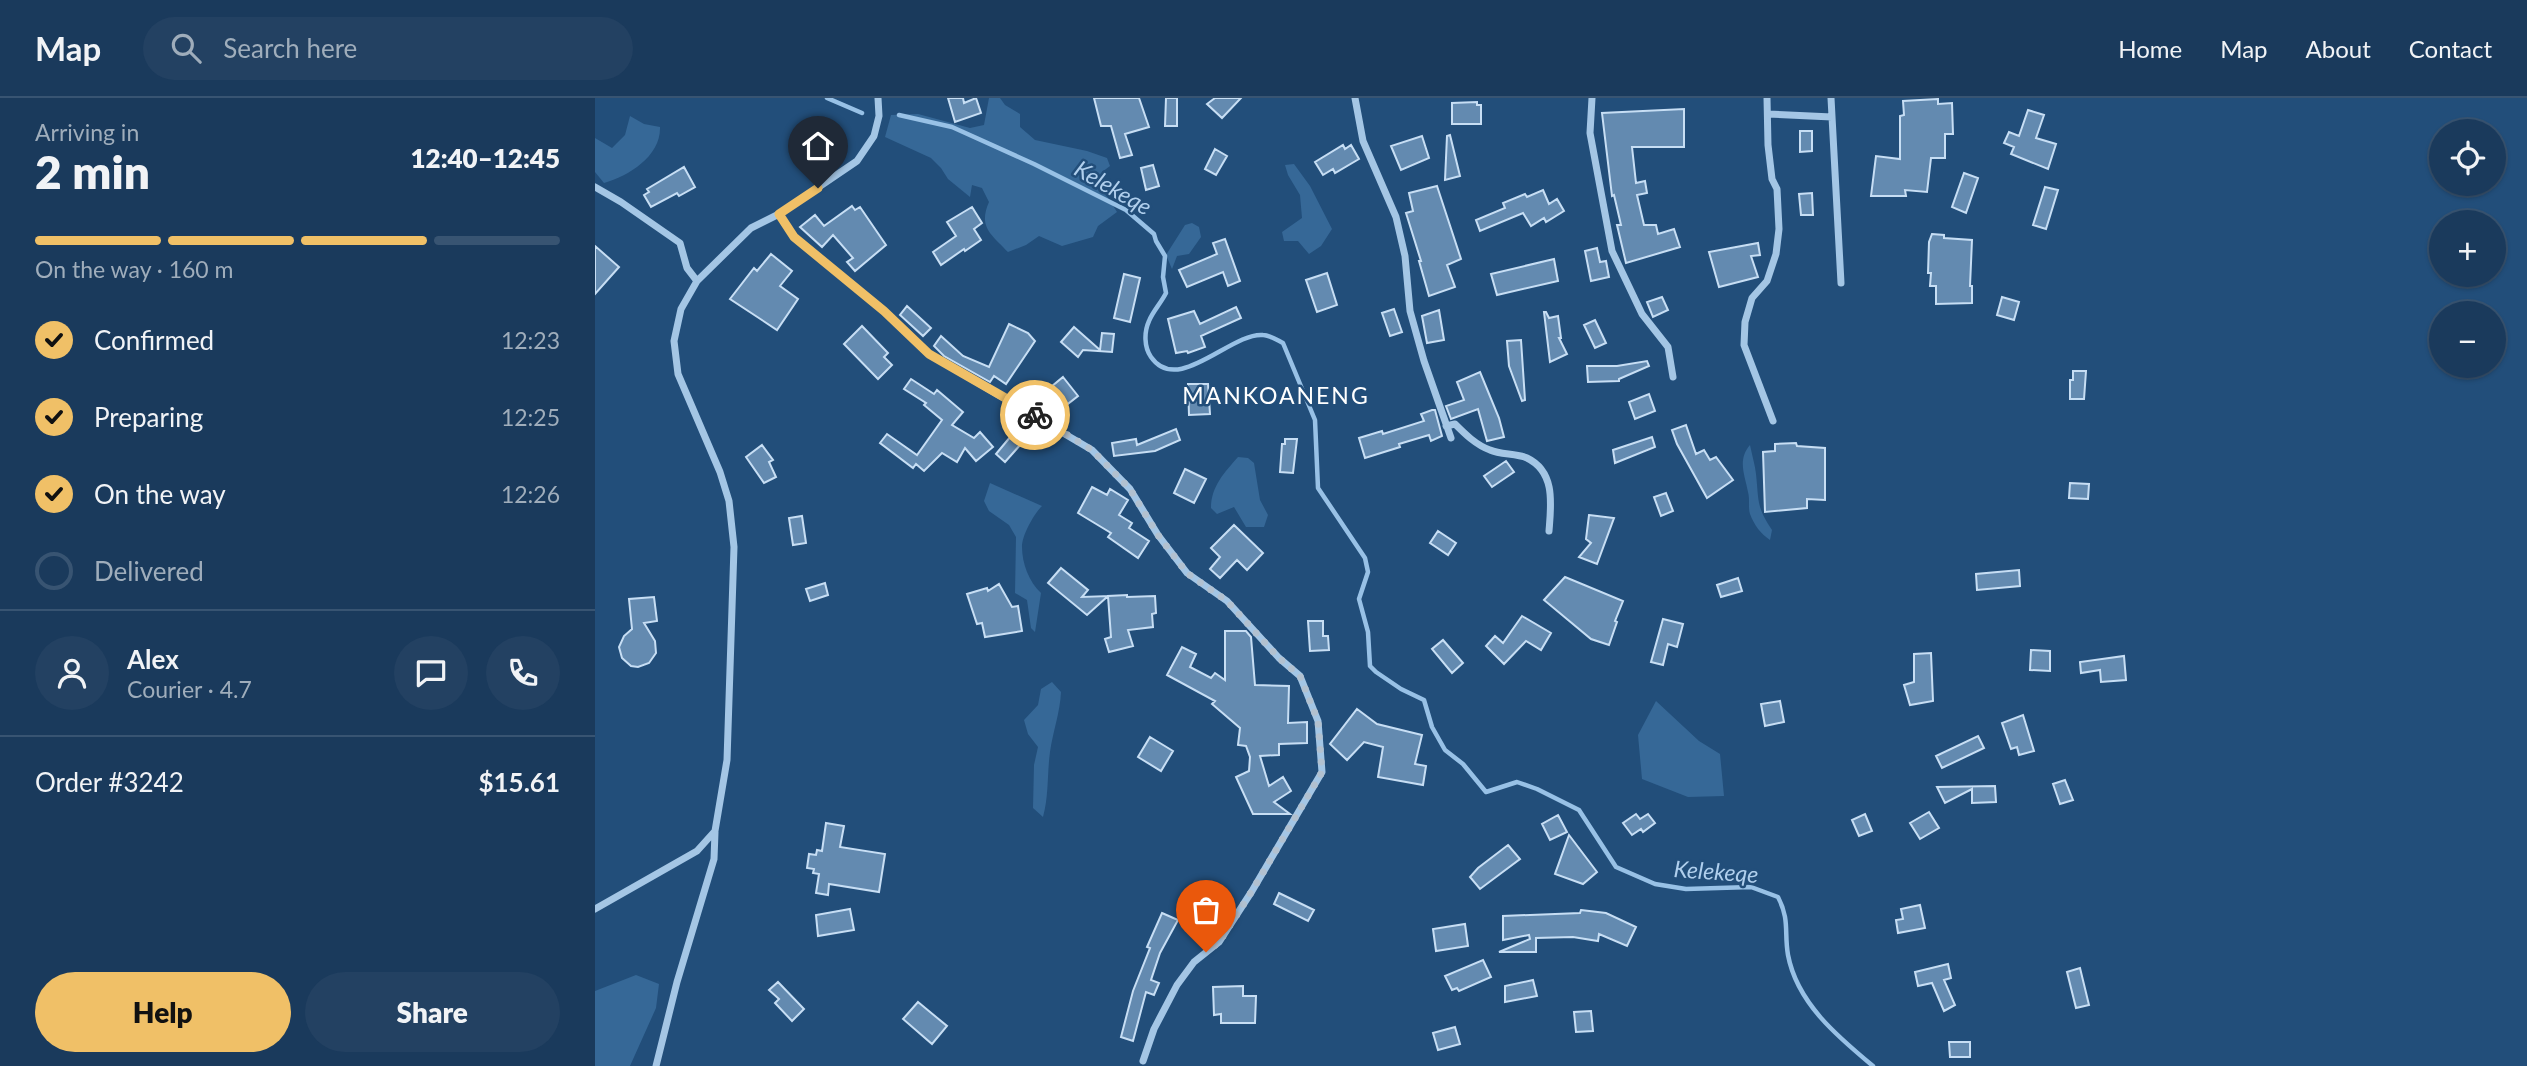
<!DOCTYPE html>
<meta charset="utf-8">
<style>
body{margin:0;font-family:Lato,sans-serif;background:#234162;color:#f1f3f6;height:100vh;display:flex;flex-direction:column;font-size:26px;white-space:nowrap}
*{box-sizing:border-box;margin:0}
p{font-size:23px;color:#9fadbb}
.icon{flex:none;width:38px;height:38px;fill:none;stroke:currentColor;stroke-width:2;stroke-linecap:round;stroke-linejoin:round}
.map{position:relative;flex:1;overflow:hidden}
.sheet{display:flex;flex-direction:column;background:#1a3a5c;width:595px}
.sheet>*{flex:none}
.tools{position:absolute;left:1834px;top:21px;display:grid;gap:14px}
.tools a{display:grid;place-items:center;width:77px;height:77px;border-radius:50%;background:#1a3a5c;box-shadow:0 2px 5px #0004,0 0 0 2px #385472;font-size:35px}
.pin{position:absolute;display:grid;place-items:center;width:60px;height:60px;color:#fff;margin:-72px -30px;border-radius:50% 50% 50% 0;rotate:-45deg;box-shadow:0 0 7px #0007}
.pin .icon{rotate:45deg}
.courier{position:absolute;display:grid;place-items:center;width:70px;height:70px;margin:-35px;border:5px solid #f0c067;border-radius:50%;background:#fff;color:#222;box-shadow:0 2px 9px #0007}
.overview em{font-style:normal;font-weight:800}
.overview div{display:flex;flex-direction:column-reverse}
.overview{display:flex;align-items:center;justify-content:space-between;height:119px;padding:0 35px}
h1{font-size:46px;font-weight:800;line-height:52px}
.bar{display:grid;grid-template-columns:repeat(4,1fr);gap:10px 7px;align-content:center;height:84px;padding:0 35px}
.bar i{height:9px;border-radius:5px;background:#385472}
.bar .selected{background:#f0c067}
.bar p{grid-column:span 4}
.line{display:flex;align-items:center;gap:18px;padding:0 35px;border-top:2px solid #385472}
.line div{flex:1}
.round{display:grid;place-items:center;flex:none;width:74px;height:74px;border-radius:37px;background:#234162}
ol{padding:0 35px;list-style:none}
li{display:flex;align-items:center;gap:21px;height:77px}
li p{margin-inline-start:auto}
li .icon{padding:7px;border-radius:50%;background:#f0c067;color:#111;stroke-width:4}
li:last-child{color:#9fadbb}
li i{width:38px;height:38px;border:4px solid #385472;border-radius:50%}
.action{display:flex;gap:14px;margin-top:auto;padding:14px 35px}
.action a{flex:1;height:80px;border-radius:42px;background:#f0c067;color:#111;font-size:28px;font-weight:800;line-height:80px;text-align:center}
.action a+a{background:#234162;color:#f1f3f6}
header{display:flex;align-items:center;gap:42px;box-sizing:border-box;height:98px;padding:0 35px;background:#1a3a5c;border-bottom:2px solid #385472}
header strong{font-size:33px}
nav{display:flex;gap:38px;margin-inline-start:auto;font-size:24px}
.search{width:490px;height:63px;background:#234162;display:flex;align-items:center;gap:18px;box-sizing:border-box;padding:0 24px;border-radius:38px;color:#9fadbb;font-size:26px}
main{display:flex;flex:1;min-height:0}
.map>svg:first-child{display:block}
.green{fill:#366897}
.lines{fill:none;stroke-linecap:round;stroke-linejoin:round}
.stream{stroke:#98c1e6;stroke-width:4.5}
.building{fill:#638ab0;stroke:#c7def4;stroke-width:2}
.street{stroke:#a4c6e5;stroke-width:7}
.done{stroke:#b2c1d0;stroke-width:7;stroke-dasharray:0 12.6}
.route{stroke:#f0c067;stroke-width:9}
.labels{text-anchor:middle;stroke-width:5;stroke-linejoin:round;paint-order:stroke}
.water-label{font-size:23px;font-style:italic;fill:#b0cfed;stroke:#224e7a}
.neighbourhood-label{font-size:23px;letter-spacing:2px;fill:#fff;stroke:#224e7a}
</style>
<header>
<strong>Map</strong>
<div class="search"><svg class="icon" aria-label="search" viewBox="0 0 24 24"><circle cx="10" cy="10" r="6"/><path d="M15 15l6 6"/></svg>Search here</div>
<nav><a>Home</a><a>Map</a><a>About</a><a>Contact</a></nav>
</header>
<main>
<section class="sheet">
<div class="overview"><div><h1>2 min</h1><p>Arriving in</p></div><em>12:40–12:45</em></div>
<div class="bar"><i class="selected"></i><i class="selected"></i><i class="selected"></i><i></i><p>On the way · 160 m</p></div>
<ol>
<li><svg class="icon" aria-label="check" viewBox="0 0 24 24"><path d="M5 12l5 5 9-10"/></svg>Confirmed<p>12:23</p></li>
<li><svg class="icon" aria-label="check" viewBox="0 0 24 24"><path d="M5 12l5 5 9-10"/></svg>Preparing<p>12:25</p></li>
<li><svg class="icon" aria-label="check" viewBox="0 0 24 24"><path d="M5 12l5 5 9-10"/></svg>On the way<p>12:26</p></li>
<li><i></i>Delivered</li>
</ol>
<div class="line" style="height:126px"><a class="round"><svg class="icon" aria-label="person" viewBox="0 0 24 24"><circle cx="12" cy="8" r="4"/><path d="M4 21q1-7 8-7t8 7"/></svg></a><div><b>Alex</b><p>Courier · 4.7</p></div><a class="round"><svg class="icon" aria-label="chat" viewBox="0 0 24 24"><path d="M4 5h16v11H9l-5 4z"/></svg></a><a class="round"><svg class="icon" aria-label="phone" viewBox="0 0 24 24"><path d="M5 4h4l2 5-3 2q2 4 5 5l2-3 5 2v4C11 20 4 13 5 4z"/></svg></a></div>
<div class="line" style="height:91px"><div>Order #3242</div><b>$15.61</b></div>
<div class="action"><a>Help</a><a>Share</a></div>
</section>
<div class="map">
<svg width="1932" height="968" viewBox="0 0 1932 968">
<rect width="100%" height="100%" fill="#224e7a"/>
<path class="green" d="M394 0H405L410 7 425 16V29L440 42 492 53 512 60 515 68 507 74 508 92 522 114 503 128 498 139 467 148 444 138 431 147 413 154C396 136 383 129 394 104L387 90 377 87 375 99 353 81 346 70 336 60 290 39 296 17 323 16 375 30 389 27Z
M35 18 49 26 65 29C66 58 34 78 9 85L0 74V40L17 50 30 37Z
M699 66 715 88 737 131 726 148 714 156 703 143H689L687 134 707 120 705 97 693 77 690 67Z
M597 125 604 129 606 139 594 156 582 158 577 171 571 157 590 127Z
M1155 347C1157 357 1160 367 1161 376 1164 403 1161 408 1177 432L1175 442C1166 436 1159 427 1155 416 1153 410 1155 401 1153 394 1150 377 1142 362 1155 347Z
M643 359 653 360 659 365 665 402 673 417 669 429H651L639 409 622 416 616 410C616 388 630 374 643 359Z
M395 385 447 408C439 416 427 437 427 449 427 465 434 484 446 495L440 534 436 530 432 502 420 495 421 439 414 427 394 413 389 403Z
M457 584 466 594C465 615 458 633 455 654 452 676 454 697 448 719L438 710 439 667 443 649 433 636 429 622 443 607 446 591Z
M1061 603 1104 643 1125 656 1129 698 1093 699 1047 681 1043 637Z
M41 877 64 886 61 910 35 968H0V893Z"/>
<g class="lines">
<path class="stream" d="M232 0 267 15
M304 17 357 29 439 66 531 112 559 136 561 143 570 158 568 179 571 195C566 205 558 213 554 223 549 234 549 249 556 259 583 298 636 234 668 237 674 237 682 242 688 245L720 322 723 390 770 460 773 474 764 501 773 534 775 568 781 574 806 591 829 602 837 629 850 652 868 666 891 694 922 684 942 691 984 712 1021 769 1060 786 1091 791 1156 789 1183 799C1195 822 1189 834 1193 857 1202 905 1243 939 1278 968"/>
</g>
<path class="building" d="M353 0H368L369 5 381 0 386 15 360 24Z
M499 0H544L554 29 530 36 537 57 525 60 516 28H506Z
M571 0H582V28H570Z
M620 0H646L627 20 612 6Z
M1343 1V6L1357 5 1358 36H1350V60H1336L1332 94 1310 92 1311 98H1276L1281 58 1305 61V18L1309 17 1308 3Z
M882 4V7H886V26H857V5Z
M1089 11V49H1037L1041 85 1050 83 1052 95 1042 97 1049 127H1061L1063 136 1079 131 1085 149 1031 165 1022 127H1026L1019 97 1017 98 1007 15Z
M1433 12 1449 17 1441 40 1461 46 1453 71 1416 56 1419 49 1409 45 1414 34 1424 38Z
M1205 33H1217V53L1205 54Z
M855 37 865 78 850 82 852 38Z
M827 38 834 60 806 72 796 48Z
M748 47 750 51 756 47 764 61 740 75 738 71 728 77 720 64Z
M620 51 632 58 621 77 610 71Z
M558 67 564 88 551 92 546 70Z
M89 69 100 89 84 98 82 95 56 109 49 97 54 94 52 91Z
M1369 75 1383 80 1371 115 1357 109Z
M842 88 866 161 852 167 860 189 834 198 824 163H826L811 115 818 113 814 95Z
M1450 89 1463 92 1451 131 1438 127Z
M948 92 954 106 962 101 969 113 951 124 949 120 936 128 928 115 885 133 881 122 910 110 908 105 930 96 932 99Z
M1217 95 1218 117H1206L1204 96Z
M257 108 260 112 265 109 291 147 260 173 252 164 258 160 238 137 227 149 205 129 220 117 229 128Z
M377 109 387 125 379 131 386 142 370 153 369 151 346 167 338 154 361 138 352 124Z
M1337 136 1349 137V140L1377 142 1375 188H1377V205L1341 206V188H1335L1336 175H1333L1334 144Z
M630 141 645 183 633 188 628 174 592 189 584 172 622 156 618 145Z
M1163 145 1165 157 1156 158 1163 179 1124 189 1114 154Z
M0 148 24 169 0 196Z
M1002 150 1005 164 1011 163 1014 179 996 183 990 153Z
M176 156 197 173 185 188 203 201 182 232 135 201 159 170 162 173Z
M959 161 963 183 902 197 896 176Z
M732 175 742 207 722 214 711 182Z
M529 176 545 180 535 224 519 220Z
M1067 199 1073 212 1058 219 1052 204Z
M1407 199 1424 204 1419 222 1402 217Z
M312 208 336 230 328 238 305 217Z
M641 209 646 220 606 238 610 249 593 255 592 253 581 255 573 221 599 213 605 226Z
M799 211 807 234 795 238 787 215Z
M844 212 849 242 832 245 827 218Z
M949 214H951L954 220 963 218 966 240H964L972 256 955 264Z
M1000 222 1011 245 1000 250 989 227Z
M414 226 433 235 440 243 411 286 399 278 395 284 349 258 339 248 346 238 368 258 394 269Z
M267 228 293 255 289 259 297 267 283 281 249 246Z
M479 229 505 252 507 235 519 236 517 254 488 252 483 259 466 244Z
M926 242 930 302 927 303 914 268 912 243Z
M1052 263 1054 268 1024 281V283L993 284 992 268H1022Z
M1478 273H1491L1489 301H1475V282H1478Z
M885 274 904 320 909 339 892 343 883 311 856 321 851 308 869 302 862 284Z
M468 279 483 298 465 312 450 294Z
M316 281 339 296 342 292 368 314 357 327 379 340 385 334 398 349 381 363 370 350 362 364 347 355 329 373 321 366 318 370 285 345 292 336 322 357 347 322 329 307 331 305 309 291Z
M593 286H613L615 316 594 317Z
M1054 296 1060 313 1040 321 1034 304Z
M837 312H840L847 338 836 343 834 337 804 346 805 349 770 360 764 340 787 333 788 336 829 323 826 316Z
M1091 327 1101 356 1109 352 1115 362 1121 359 1138 382 1112 400 1082 346 1077 332Z
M581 331 585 342 560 353 519 358 517 345 541 341 542 347Z
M416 338 426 346 410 364 401 356Z
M1057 339 1060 349 1020 365 1018 352Z
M690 341H702L698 375 685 374 687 346H690Z
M1201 345 1202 348 1230 350V402L1212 401V410L1170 414 1168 354 1180 353V346Z
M167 347 178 362 174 364 181 379 169 385 151 359Z
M911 363 919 374 897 389 889 378Z
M590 371 611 381 599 405 579 395Z
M1475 385 1494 386 1493 401 1474 400Z
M497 389 512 397 515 391 533 402 524 417 537 425 534 430 554 443 543 460 513 439 516 435 483 415Z
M1071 395 1078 413 1066 418 1059 399Z
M994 417 1019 420 1002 466 984 459 996 445 991 441Z
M207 418 211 445 198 447 194 420Z
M639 427 668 455 652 472 642 462 625 480 615 471 625 459 616 450Z
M843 433 861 445 853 457 835 445Z
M466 470 493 492 487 499 513 498 492 517 453 485Z
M1424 472 1425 488 1382 492 1381 476Z
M970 479 1028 503 1020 523 1022 524 1014 547 996 541 949 502Z
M1143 480 1147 493 1126 499 1122 487Z
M230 485 233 497 215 503 211 491Z
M404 486 417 509 423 508 427 533 390 539 387 525 382 526 372 496 392 490 393 493Z
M532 497V499L560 498 561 515 557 516 558 529 533 532 538 548 514 554 510 541 516 539 513 498Z
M59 499 62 523 49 525 60 543 61 555 54 565 43 569 36 568 27 560 24 549 29 538 37 531 34 501Z
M927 518 956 535 946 552 931 543 909 566 891 548 900 538 908 545Z
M1068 521 1088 526 1082 549 1073 546 1068 567 1056 564Z
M713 523H728V538H733L734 552 715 553Z
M630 533H651L656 539 660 587 694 588 693 625 712 624V645L684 646V657L665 658 674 688 688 679 696 693 679 704 695 716H658L641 679 654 673 655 659 651 648 643 647 645 630 617 606 620 603 572 577 587 549 601 556 595 569 616 580 620 575 630 582Z
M848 542 868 565 857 575 837 551Z
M1436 552 1455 553V573L1435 572Z
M1336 555 1338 603 1315 607 1309 587 1319 584V556Z
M1529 558 1531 582 1506 584 1505 572 1486 575 1485 564Z
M1185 603 1189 624 1170 628 1166 606Z
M762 611 782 626 827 637 820 666 831 668 828 687 783 679 788 649 769 644 752 662 735 646Z
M1428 617 1439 653 1424 657 1422 649 1416 651 1407 625Z
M1383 638 1389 650 1347 670 1341 658Z
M555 639 578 653 566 673 543 659Z
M1470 682 1478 702 1465 706 1458 686Z
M1400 688 1401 704 1377 705V691L1350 705 1342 689Z
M1334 714 1344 730 1325 741 1315 725Z
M1041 716 1045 721 1053 716 1060 725 1048 734 1046 731 1037 737 1028 725Z
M1270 716 1277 733 1264 738 1257 722Z
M963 717 972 734 955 742 947 726Z
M231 725 249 728 245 749 290 756 284 794 234 786 233 797 221 795 224 776 218 775 219 771 212 770 214 756 221 757 222 752 227 753Z
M974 737 1002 774 988 786 960 776Z
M913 747 925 761 885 791 875 779 883 770Z
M684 795 719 812 713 823 679 806Z
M625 796 611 823 605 827 600 825 596 821 599 813Z
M1325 807 1330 830 1303 835 1301 822 1308 821 1306 811Z
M255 811 259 832 223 838 221 817Z
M986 812 1011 815 1041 829 1032 848 1004 836 1003 843 978 839 941 840V854H904L935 841 934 837 908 842V818L985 815Z
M567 815 583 822 565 855 556 882 564 885 559 897 551 894 538 943 526 939 538 893 555 850 552 849Z
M870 826 873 848 841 853 838 831Z
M888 862 896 879 864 893 862 890 857 892 850 878Z
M1353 866 1356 880 1349 882 1360 907 1349 913 1337 885 1323 888 1320 874Z
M1485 870 1494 907 1481 910 1472 874Z
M938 882 942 898 910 904V888Z
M183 884 209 911 197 923 180 905 184 901 174 892Z
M648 888V898H661L660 925H626V916L619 917 618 889Z
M323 904 352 928 337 946 308 921Z
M996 913 998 933 981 934 979 914Z
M860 929 865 946 843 952 838 935Z
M1354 944H1375V959H1355Z"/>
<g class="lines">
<path class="street" d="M760 0 768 43 801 119 810 158 815 213 829 263 856 340
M997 0 995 35 1017 153 1047 216 1073 249 1078 279
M1172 0 1173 47 1177 81 1182 91 1184 131 1181 156 1172 183 1157 200 1150 224 1149 247 1178 323
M1236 0 1246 185
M1173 16 1237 19
M0 89 26 104 85 145 92 170 102 183
M184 116 199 139 289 213 334 256 497 352 535 391 563 437 592 475 632 503 684 560 705 578 723 623 727 674 657 793 624 844 599 864 582 887 559 931 548 963
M851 328 860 326C870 336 881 347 895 352 906 357 921 355 932 360 961 374 956 407 954 433
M0 811 102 753 120 733 132 662 139 449 134 403 125 374 83 276 79 243 86 211 102 183 156 130 184 116 262 63 279 38 284 18 283 0
M61 968 82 884 119 761 120 734"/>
</g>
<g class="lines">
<path class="done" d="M440 317 497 352 535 391 563 437 592 475 632 503 684 560 705 578 723 623 727 674 657 793 624 844 611 854"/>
<path class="route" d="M223 90 184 116 199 139 289 213 334 256 440 317"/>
</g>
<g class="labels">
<g class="water-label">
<text transform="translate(518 90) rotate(30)" y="8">Kelekeqe</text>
<text transform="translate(1121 774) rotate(4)" y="8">Kelekeqe</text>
</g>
<g class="neighbourhood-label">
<text x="681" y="306">MANKOANENG</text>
</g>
</g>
</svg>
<div class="tools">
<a><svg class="icon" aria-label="locate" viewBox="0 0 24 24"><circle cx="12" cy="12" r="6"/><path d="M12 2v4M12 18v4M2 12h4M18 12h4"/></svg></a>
<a>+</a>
<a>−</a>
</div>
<div class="pin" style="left:611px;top:854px;background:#ea580c"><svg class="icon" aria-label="bag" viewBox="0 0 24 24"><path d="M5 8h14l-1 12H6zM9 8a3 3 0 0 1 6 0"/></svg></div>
<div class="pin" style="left:223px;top:90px;background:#1f2937"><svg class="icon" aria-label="home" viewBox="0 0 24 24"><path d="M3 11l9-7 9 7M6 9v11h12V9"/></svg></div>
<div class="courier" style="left:440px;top:317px"><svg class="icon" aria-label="bike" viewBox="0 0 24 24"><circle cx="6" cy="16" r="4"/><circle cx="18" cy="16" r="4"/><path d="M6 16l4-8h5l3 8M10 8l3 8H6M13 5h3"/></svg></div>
</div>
</main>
